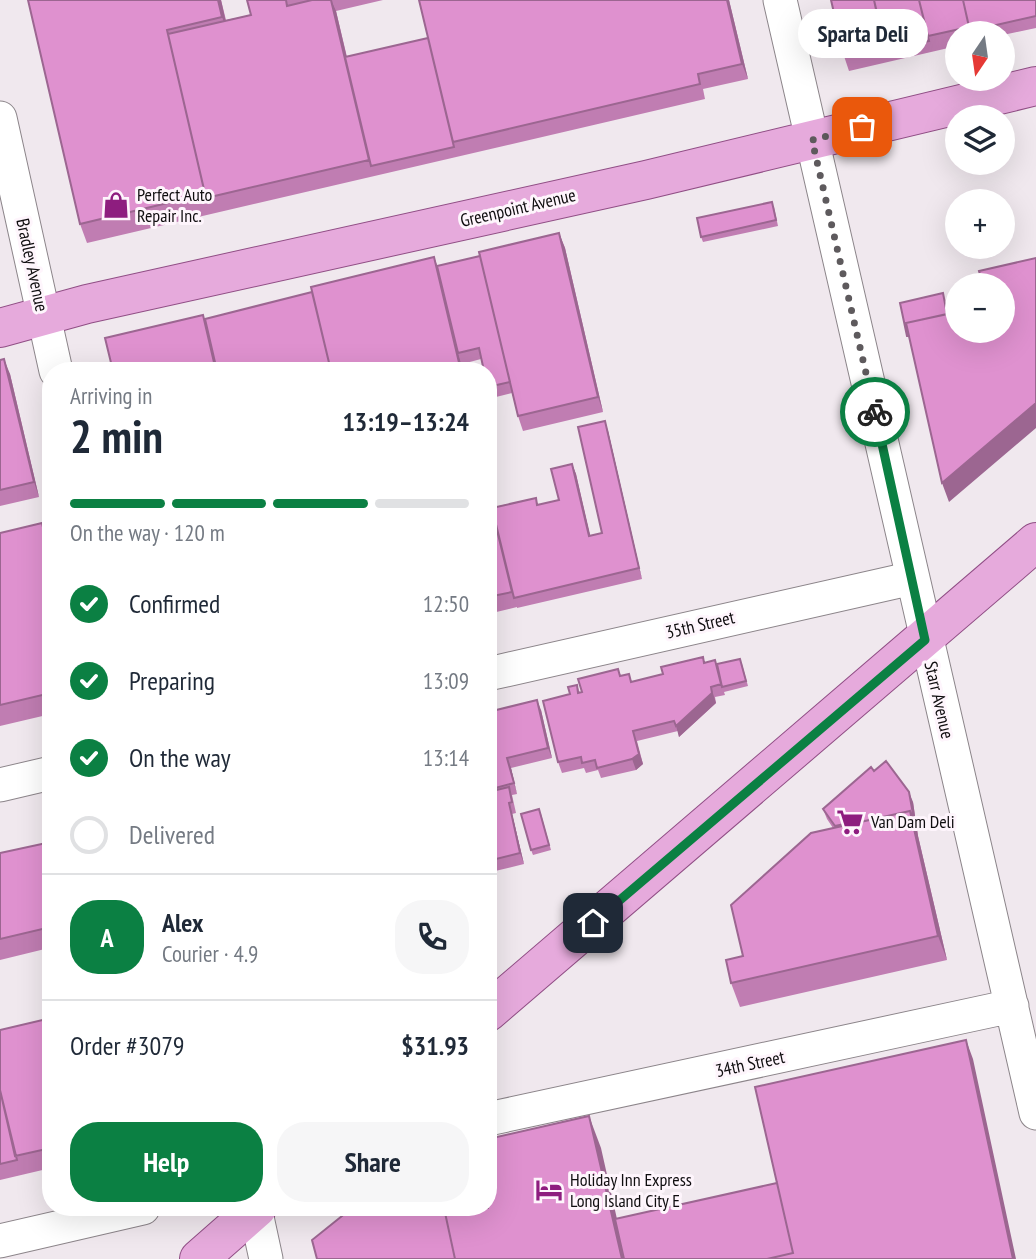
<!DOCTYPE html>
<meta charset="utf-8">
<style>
body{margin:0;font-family:"PT Sans Narrow",sans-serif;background:#f6f6f7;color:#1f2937;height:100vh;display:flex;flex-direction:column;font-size:26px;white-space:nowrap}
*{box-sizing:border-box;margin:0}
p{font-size:23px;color:#747a83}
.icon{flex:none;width:38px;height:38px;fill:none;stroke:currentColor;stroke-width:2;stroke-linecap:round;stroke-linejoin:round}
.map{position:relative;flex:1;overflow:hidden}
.details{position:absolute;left:42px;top:362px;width:455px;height:854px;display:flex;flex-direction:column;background:#fff;border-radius:28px;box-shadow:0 7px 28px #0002}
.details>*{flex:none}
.needle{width:46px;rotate:193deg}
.controls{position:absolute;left:945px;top:21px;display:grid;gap:14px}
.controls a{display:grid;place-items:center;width:70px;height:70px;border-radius:50%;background:#fff;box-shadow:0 7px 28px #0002;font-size:35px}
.pin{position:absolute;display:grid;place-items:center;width:60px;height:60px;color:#fff;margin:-30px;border-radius:14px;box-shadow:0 4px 10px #0006}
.courier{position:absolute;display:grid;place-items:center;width:70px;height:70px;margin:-35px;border:5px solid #0b8043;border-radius:50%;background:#fff;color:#222;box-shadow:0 2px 9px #0007}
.bubble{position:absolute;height:49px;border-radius:24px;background:#fff;box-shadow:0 7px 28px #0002;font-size:23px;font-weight:600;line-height:49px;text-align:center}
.summary em{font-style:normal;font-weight:600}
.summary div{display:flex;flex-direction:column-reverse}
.summary{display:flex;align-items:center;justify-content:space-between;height:119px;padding:0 28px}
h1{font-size:46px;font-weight:600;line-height:52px}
.bar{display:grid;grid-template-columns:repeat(4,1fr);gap:10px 7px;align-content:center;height:84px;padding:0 28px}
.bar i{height:9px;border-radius:5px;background:#e0e1e3}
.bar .current{background:#0b8043}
.bar p{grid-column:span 4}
.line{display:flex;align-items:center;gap:18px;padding:0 28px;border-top:2px solid #e0e1e3}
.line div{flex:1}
.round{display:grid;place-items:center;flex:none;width:74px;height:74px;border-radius:28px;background:#f6f6f7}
ol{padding:0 28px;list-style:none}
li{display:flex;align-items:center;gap:21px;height:77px}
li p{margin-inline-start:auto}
li .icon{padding:7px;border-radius:50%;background:#0b8043;color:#fff;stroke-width:4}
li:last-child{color:#747a83}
li i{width:38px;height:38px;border:4px solid #e0e1e3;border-radius:50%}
.button{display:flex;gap:14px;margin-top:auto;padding:14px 28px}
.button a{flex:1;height:80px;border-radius:28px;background:#0b8043;color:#fff;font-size:28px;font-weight:600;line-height:80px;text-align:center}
.button a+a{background:#f6f6f7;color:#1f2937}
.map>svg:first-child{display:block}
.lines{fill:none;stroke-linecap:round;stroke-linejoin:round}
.minor-casing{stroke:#8c858a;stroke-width:35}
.primary-casing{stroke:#904e85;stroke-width:40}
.minor{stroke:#fff;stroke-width:33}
.primary{stroke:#e6aadc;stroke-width:38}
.wall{fill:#c07db2}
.shaded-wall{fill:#9c6691}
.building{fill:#df91cf;stroke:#9c6691;stroke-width:2}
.done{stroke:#5e5a5d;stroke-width:7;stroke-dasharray:0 12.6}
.route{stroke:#0b8043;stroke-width:9}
.labels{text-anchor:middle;stroke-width:6;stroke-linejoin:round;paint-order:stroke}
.poi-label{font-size:18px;fill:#0f0d0f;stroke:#fef5fc;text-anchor:start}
.street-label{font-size:18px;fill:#0f0d0f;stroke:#fef5fc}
</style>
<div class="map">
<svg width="1036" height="1259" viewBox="0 0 1036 1259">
<rect width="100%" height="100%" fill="#f0e8ee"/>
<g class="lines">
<defs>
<path id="minor" d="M780 0 1036 1113
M0 118 56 371
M488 674 913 578
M0 785 51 773
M488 1119 1012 1006
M255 1208 266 1259
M0 1241 143 1208"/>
<path id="primary" d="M0 328 87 304 646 180 1036 86
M488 1012 1036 542
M199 1259 257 1208"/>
</defs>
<use href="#minor" class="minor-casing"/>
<use href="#primary" class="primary-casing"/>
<use href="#minor" class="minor"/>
<use href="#primary" class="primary"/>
</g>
<path class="wall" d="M28 0H221L226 20 251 15 247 0H383L336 11 347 57 428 38 419 0H729L748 79 703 89 705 99 87 243 80 224Z
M1036 0V28L1003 35V33H957V46L849 71 844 56Z
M774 207 778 226 703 242 701 237Z
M559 233 565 248 603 412 523 431 518 416 512 393 492 398 488 388 481 359 462 364 463 371H113L205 319 480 256Z
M0 360 10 374 39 497 0 506Z
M608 431 642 579 517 608V607L488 614V484L494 507 536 498 538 505 559 500 572 464 576 474 590 536 602 533Z
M0 533 49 542 51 550V714L0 726Z
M703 657 705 663 717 665 742 664 748 686 724 692 725 695 715 697 716 703 679 737 678 731 637 741 643 764 636 770 601 778 598 770 586 773 584 768 562 773 558 762 577 685 580 693 621 676 632 682 663 674Z
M541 710 552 758 511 768 517 794 512 795 516 813 512 814 524 864 491 872 495 890 488 891V712Z
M874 771 913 802 918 836 947 960 740 1007 731 983 743 956 833 828 827 819 823 809Z
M541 814 551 850 533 855 531 850Z
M51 842V958L49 948 0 960V853Z
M51 1018V1168L0 1180V1030Z"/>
<path class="shaded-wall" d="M218 0H221L229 36 222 17Z
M331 0 336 11 372 166 369 160Z
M727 0H729L748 79 742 64Z
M559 233 565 248 603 412 598 397Z
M434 257 441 276 458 353 463 371H461Z
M4 359 10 374 39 497 34 482Z
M1036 403V428L949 502 942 483Z
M605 421 608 431 642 579 639 568Z
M572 464 576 474 593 547 589 536Z
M488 484 515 598 488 493Z
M42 523 51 550V560Z
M711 687 716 703 679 737 676 726Z
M537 700 541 710 552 758 548 748Z
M633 731 643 764 636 770 632 759Z
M507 758 511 768 517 794 514 783Z
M909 792 913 802 918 836 947 960 938 936 910 811Z
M509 803 512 814 524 864 520 853Z
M488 864 491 872 495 890 491 879Z
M966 1040 973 1059 1016 1259H1013Z
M589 1116 601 1148 626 1259H622Z"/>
<path class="building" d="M28 0H218L222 17 167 30 205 194 80 224Z
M247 0H286L287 6 312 0H331L369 160 206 198 168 34 251 15Z
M419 0H727L742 64 698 74 700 84 453 142Z
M831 0H874L884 47 844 56Z
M874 0H919L929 41 886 51Z
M919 0H963L969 27 928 36Z
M963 0H1036V16L970 31Z
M428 38 454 147 371 166 345 57Z
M772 202 776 220 701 237 697 218Z
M559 233 598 397 518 416 479 252Z
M480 256 510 382 488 387V371H484L479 348 458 353 437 266Z
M434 257 461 371H331L311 287Z
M1036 258V403L942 483 906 323 957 312V331H1003V285H983L979 271Z
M312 292 331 371H290V368L278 371H217L205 319Z
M943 293 947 314 906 323 909 336H907L900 303Z
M203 315 216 371H113L105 338Z
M4 359 34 482 0 490V360Z
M605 421 639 568 514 598 492 508 536 498 537 505 559 500 551 469 572 464 589 536 602 533 578 427Z
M488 493 512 592 488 597Z
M42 523 51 560V693L0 705V533Z
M703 657 704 663 715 660 721 684 711 687 712 693 676 726 674 721 633 731 639 754 632 759 597 768 595 760 582 763 581 757 558 762 543 701 570 694 568 687 577 685 578 693 582 692 578 679 618 669 620 676 629 674 631 682 663 674 661 667Z
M740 659 746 681 722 687 717 664Z
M537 700 548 748 507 758 514 783 488 790V712Z
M886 761 909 792 915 825 910 811 847 825 844 824 835 826 823 809 871 767 874 771Z
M509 787 512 802 509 803 520 853 488 861V792Z
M539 809 549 845 531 850 521 814Z
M910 811 938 936 731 983 726 960 743 956 731 905 811 833Z
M51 842V927L0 939V853Z
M488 867 491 879 488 880Z
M51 937V958L46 938Z
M51 1018V1148L15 1156 0 1090V1030Z
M966 1040 1013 1259H767L793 1253 755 1087Z
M0 1090 17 1160 0 1164Z
M589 1116 622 1259H455L444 1208H488V1139Z
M777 1183 793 1253 767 1259H624L615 1219Z
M352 1208H444L455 1259H317L312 1240Z"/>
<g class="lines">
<path class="done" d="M862 127 812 140 875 412"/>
<path class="route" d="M593 923 925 640 875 412"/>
</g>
<defs>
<symbol id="shop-bare" viewBox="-9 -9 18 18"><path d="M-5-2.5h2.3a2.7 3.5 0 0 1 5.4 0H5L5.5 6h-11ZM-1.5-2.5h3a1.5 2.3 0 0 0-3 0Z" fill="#8e1d7f" stroke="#fef5fc" stroke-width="2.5" paint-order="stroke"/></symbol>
<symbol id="supermarket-bare" viewBox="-9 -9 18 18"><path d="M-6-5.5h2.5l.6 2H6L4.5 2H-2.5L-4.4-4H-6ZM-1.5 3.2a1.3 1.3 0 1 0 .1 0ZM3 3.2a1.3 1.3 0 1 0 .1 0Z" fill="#8e1d7f" stroke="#fef5fc" stroke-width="2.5" paint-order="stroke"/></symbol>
<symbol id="hotel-bare" viewBox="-9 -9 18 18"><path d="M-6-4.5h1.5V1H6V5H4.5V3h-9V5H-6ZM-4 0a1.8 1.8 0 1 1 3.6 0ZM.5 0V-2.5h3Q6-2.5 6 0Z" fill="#8e1d7f" stroke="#fef5fc" stroke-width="2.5" paint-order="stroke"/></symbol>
</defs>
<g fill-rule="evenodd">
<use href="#shop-bare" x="97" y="186" width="38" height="38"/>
<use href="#supermarket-bare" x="831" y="803" width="38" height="38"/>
<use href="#hotel-bare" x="530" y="1171" width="38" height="38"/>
</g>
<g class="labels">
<g class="poi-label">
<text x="137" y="201">Perfect Auto<tspan x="137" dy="21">Repair Inc.</tspan></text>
<text x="871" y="828">Van Dam Deli</text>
<text x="570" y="1186">Holiday Inn Express<tspan x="570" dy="21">Long Island City E</tspan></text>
</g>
<g class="street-label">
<text transform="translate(518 208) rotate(-13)" y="6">Greenpoint Avenue</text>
<text transform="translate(32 265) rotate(78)" y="6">Bradley Avenue</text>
<text transform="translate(700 625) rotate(-13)" y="6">35th Street</text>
<text transform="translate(939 700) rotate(77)" y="6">Starr Avenue</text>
<text transform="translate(750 1064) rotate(-12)" y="6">34th Street</text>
</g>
</g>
</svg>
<div class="controls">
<a><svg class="needle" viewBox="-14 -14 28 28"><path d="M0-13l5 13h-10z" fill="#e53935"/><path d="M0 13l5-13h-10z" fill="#747a83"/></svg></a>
<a><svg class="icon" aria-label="layers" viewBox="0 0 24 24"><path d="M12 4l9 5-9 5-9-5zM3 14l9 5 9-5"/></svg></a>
<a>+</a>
<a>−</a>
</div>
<div class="pin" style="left:862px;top:127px;background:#ea580c"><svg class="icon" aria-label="bag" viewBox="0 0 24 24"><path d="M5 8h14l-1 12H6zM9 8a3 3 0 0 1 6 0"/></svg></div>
<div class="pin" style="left:593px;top:923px;background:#1f2937"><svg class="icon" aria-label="home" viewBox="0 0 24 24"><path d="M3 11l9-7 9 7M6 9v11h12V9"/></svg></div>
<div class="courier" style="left:875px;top:412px"><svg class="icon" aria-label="bike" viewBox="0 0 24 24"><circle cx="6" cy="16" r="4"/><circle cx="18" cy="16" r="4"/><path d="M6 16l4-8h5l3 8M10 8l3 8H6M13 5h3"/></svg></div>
<div class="bubble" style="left:798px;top:9px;width:130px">Sparta Deli</div>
<section class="details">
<div class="summary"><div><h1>2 min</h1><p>Arriving in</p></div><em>13:19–13:24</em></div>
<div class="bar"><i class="current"></i><i class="current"></i><i class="current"></i><i></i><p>On the way · 120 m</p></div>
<ol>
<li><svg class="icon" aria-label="check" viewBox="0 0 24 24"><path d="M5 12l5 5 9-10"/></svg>Confirmed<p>12:50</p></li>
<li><svg class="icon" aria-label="check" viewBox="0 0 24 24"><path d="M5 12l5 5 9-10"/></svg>Preparing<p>13:09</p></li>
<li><svg class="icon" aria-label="check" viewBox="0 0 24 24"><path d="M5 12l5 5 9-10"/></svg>On the way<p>13:14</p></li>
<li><i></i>Delivered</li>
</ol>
<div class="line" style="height:126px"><b class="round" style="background:#0b8043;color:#fff">A</b><div><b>Alex</b><p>Courier · 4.9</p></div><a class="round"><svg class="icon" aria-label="phone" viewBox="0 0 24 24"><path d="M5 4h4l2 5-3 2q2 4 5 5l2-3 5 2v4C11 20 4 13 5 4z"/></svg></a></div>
<div class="line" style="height:91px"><div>Order #3079</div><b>$31.93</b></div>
<div class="button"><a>Help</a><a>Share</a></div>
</section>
</div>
